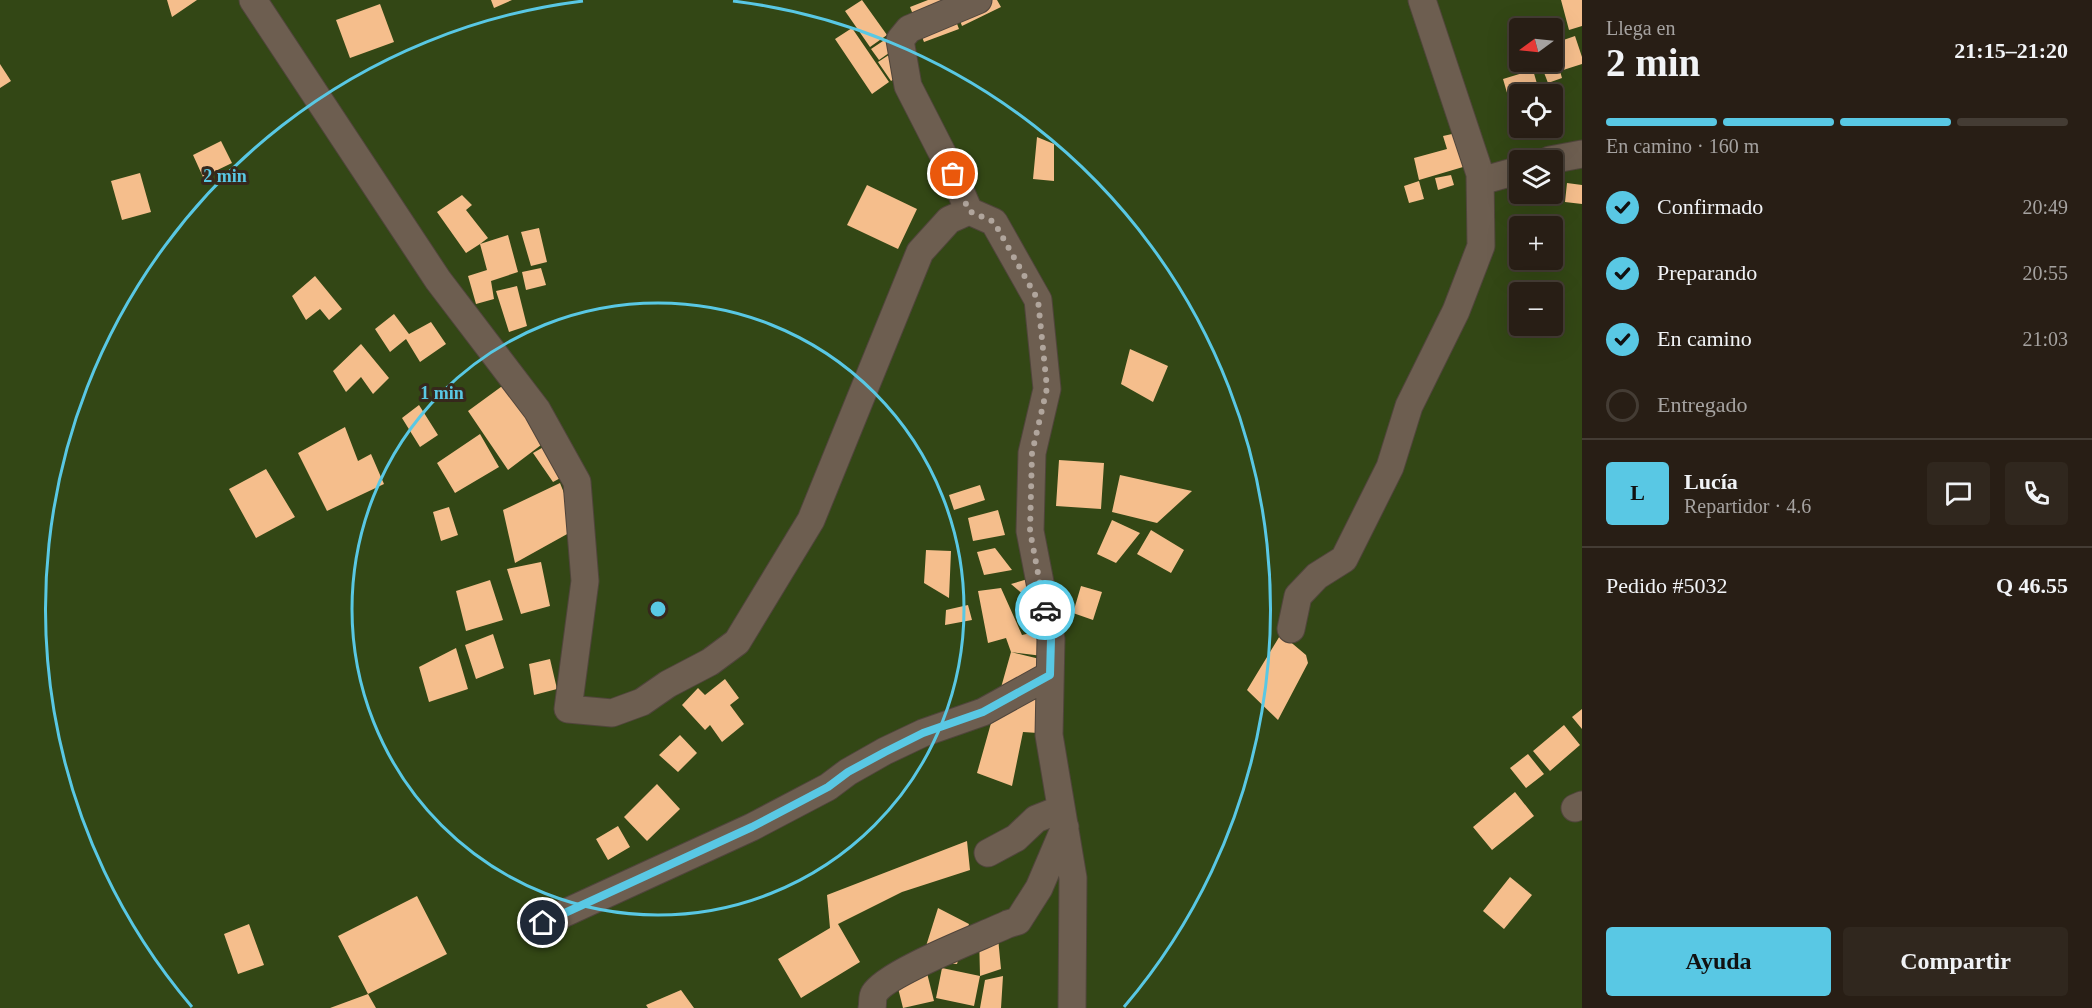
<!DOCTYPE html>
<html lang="es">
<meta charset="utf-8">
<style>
body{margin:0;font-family:Georgia,serif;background:#30271e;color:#f1f3f6;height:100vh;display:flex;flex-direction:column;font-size:22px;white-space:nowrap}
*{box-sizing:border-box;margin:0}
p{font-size:20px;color:#a5a2a0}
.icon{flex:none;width:33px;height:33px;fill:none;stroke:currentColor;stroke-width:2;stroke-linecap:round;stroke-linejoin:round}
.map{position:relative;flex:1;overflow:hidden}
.details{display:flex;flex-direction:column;background:#281e15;width:510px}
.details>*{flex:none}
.needle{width:39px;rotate:255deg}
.controls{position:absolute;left:1509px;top:18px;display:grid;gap:12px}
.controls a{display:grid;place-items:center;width:54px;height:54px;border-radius:6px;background:#281e15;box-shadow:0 6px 24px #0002,0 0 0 2px #443c34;font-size:30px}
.pin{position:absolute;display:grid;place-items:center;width:51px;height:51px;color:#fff;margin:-26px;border:3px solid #fff;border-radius:50%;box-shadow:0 2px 6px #0007}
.courier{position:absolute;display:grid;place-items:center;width:60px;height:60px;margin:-30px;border:4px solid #59c8e4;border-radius:50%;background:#fff;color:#222;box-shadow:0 2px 8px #0007}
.headline em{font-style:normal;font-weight:700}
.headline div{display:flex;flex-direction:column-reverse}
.headline{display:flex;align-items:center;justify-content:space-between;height:102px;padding:0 24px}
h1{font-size:39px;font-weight:700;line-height:45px}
.bar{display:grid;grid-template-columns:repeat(4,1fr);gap:9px 6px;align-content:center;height:72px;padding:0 24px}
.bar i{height:8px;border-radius:4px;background:#443c34}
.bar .current{background:#59c8e4}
.bar p{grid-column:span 4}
.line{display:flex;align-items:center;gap:15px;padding:0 24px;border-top:2px solid #443c34}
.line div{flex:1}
.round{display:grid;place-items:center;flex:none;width:63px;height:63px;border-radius:6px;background:#30271e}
ol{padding:0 24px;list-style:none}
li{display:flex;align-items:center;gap:18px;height:66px}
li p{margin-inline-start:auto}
li .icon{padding:6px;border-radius:50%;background:#59c8e4;color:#111;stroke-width:4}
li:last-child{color:#a5a2a0}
li i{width:33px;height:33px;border:3px solid #443c34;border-radius:50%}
.action{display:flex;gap:12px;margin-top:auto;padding:12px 24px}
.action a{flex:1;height:69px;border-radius:6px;background:#59c8e4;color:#111;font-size:24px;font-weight:700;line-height:69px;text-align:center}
.action a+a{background:#30271e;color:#f1f3f6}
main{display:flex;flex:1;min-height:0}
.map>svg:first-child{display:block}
.green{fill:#334715;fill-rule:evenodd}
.building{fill:#f5be8c}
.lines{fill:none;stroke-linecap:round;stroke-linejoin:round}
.minor-casing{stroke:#50453b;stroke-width:29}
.minor{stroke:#6d5e50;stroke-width:27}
.done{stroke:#b0a59c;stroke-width:6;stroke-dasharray:0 10.8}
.route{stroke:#59c8e4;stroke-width:8}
.ring{fill:none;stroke:#59c8e4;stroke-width:3}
.centre{fill:#59c8e4;stroke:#36281c;stroke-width:3}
.ring-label{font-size:18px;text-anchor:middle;font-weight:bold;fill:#59c8e4;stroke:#36281c;stroke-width:6;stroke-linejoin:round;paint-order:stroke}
</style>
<main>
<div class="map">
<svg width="1582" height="1008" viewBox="0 0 1582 1008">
<rect width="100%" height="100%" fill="#36281c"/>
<path class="green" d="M0 0H1582V1008H0ZM1520 28H1552V62H1520ZM1520 94H1552V128H1520ZM1520 160H1552V194H1520ZM1520 226H1552V260H1520ZM1520 292H1552V326H1520Z"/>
<path class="building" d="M167 0H197L172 17Z
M491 0H512L494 8Z
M862 0 887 35 870 47 845 11Z
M928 0H948L959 29 924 42 910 7Z
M952 0H997L1001 7 962 26Z
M1561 0H1582V26L1569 30Z
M380 4 394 42 350 58 336 20Z
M852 28 889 82 872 94 835 39Z
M1575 36 1582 57V64L1560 71 1562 78 1548 83 1540 62H1552V44Z
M889 37 896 48 879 60 871 49Z
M898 49 911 68 891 81 878 62Z
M0 64 11 81 0 88Z
M1533 70 1540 94H1520V126L1517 127 1503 79Z
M1552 114 1558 131 1529 140 1525 128H1552Z
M1461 132V160L1463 167 1419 180 1414 158 1447 149 1443 136Z
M1037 137 1054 144V181L1033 179Z
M221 141 232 163 203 177 193 155Z
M140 173 151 212 122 220 111 181Z
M1451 175 1454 185 1438 190 1435 178Z
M1419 181 1424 199 1409 203 1404 186Z
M1567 183 1582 185V204L1565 202Z
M867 185 917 209 898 249 847 225Z
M462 195 472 205 466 210 488 238 480 244 508 235 518 272 491 281 494 299 476 304 468 276 487 270 480 244 466 253 437 212Z
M539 228 547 262 531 266 521 232Z
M541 268 546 285 526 290 522 272Z
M315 276 342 309 329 320 320 309 306 320 292 296Z
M517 286 527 326 509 332 496 291Z
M394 314 409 334 431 322 446 344 420 362 406 339 390 352 375 329Z
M361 344 389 378 373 394 361 377 346 392 333 371Z
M1130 349 1168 366 1153 402 1121 384Z
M505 384 545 442 508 470 468 411Z
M419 405 438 435 420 447 402 418Z
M345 427 358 461 371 454 384 484 327 511 298 453Z
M480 434 499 467 455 493 437 463Z
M547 445 566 475 553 482 533 453Z
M1059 460 1104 463 1101 509 1056 506Z
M266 469 295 517 256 538 229 489Z
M1120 475 1192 491 1157 523 1112 512Z
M560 483 578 528 515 563 503 510Z
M980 485 985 500 954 510 949 495Z
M449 507 458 535 441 541 433 512Z
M998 510 1005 535 973 541 968 518Z
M1112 520 1140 533 1116 563 1097 554Z
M1151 530 1184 550 1171 573 1137 554Z
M995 548 1012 570 984 575 977 552Z
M926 550 951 551 949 598 924 583Z
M541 562 550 606 521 614 507 569Z
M1031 578 1033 603 1011 584Z
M490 580 503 620 466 631 456 591Z
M1081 586 1102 592 1093 620 1073 613Z
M1001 588 1022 635 1040 631 1051 657 1011 652 1006 638 988 643 978 591Z
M968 605 972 620 945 625 946 610Z
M493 634 504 668 476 679 465 645Z
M1281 634 1306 655 1308 663 1278 720 1247 690Z
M456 648 468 689 429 702 419 667Z
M1011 652 1044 660 1038 733 1023 732 1012 786 977 773Z
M550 659 557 689 534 695 529 664Z
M725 679 739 698 730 705 744 724 722 742 710 725 705 730 682 705 698 688 705 695Z
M1582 709V729L1572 717Z
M1564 725 1580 745 1550 771 1533 751Z
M680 735 697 753 678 772 659 755Z
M1528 754 1544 774 1526 788 1510 768Z
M657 784 680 809 647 841 624 817Z
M1515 792 1534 816 1492 850 1473 827Z
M618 826 630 847 608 860 596 839Z
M967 841 970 870 902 892 838 924 860 962 801 998 778 959 830 928 827 895Z
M1510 877 1532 895 1504 929 1483 911Z
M417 896 447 954 368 994 338 936Z
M938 908 969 924 957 964 921 962Z
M249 924 264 965 238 974 224 934Z
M997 927 1001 969 980 976 979 933Z
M942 968 980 976 974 1006 936 998Z
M927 973 934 1001 903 1008 896 980Z
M1003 976 1001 1008H980L985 980Z
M681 990 694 1008H648L646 1005Z
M368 994 376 1008H330Z"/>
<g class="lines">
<defs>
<path id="minor" d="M253 0 438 280 537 410 577 482 585 581 568 709 612 713 642 702 668 684 710 662 737 642 811 520 920 252 949 220 969 211 994 222 1038 300 1047 389 1032 453 1030 531 1051 639 1049 735 1073 878 1072 1008
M1550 160 1582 154
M1481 181 1520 170
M969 211 953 174 908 86 900 40 909 29 978 0
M1291 629 1298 596 1317 576 1344 559 1390 467 1409 406 1456 311 1481 246 1480 174 1422 0
M1575 808 1582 805
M988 853 1016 838 1036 819 1061 809
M543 923 752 827 828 787 848 772 885 751 923 733 983 712 1050 675
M872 1008C873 1004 872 997 874 994 885 973 983 936 1008 924L1018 921 1039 888 1065 827"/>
</defs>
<use href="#minor" class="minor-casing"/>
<use href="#minor" class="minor"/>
</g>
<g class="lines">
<path class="done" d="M953 174 969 211 994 222 1038 300 1047 388 1032 453 1030 531 1045 610"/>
<path class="route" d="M543 923 752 827 828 787 848 772 885 752 923 733 983 712 1050 675 1051 639 1045 610"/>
</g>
<g class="ring">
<circle cx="658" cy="609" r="306"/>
<path d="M192 1007A613 613 0 0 1 583 1M733 1A613 613 0 0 1 1124 1007"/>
</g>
<circle cx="658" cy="609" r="9" class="centre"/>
<g class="ring-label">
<text x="225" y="182">2 min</text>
<text x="442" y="399">1 min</text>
</g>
</svg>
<div class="controls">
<a><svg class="needle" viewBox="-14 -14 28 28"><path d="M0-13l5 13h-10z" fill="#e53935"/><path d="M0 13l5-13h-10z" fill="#a5a2a0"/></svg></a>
<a><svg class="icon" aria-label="locate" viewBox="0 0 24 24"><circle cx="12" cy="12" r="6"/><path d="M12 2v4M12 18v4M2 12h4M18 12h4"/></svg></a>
<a><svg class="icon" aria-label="layers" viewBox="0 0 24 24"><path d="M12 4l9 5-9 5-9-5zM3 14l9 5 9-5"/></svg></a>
<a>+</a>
<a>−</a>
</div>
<div class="pin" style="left:953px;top:174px;background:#ea580c"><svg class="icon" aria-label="bag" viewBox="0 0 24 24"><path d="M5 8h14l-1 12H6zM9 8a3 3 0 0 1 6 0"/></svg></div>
<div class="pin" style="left:543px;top:923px;background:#1f2937"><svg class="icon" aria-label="home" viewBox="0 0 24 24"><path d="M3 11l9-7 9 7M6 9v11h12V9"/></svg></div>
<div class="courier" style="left:1045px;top:610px"><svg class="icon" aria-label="car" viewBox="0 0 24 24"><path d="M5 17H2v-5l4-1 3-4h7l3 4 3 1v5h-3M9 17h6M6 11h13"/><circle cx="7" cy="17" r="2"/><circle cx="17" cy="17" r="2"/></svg></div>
</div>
<section class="details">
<div class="headline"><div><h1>2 min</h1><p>Llega en</p></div><em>21:15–21:20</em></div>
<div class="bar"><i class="current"></i><i class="current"></i><i class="current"></i><i></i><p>En camino · 160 m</p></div>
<ol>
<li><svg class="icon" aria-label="check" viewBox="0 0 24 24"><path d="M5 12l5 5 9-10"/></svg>Confirmado<p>20:49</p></li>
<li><svg class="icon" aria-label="check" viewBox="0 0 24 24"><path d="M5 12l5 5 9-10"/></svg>Preparando<p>20:55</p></li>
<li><svg class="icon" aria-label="check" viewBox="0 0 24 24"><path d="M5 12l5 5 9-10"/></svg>En camino<p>21:03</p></li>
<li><i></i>Entregado</li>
</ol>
<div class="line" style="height:108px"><b class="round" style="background:#59c8e4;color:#111">L</b><div><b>Lucía</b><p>Repartidor · 4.6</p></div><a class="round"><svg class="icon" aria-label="chat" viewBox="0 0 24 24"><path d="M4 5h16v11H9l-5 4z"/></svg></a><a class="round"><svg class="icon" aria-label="phone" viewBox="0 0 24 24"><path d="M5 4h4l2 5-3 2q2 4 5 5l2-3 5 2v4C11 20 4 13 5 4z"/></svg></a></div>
<div class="line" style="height:78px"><div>Pedido #5032</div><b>Q 46.55</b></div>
<div class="action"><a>Ayuda</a><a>Compartir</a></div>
</section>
</main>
